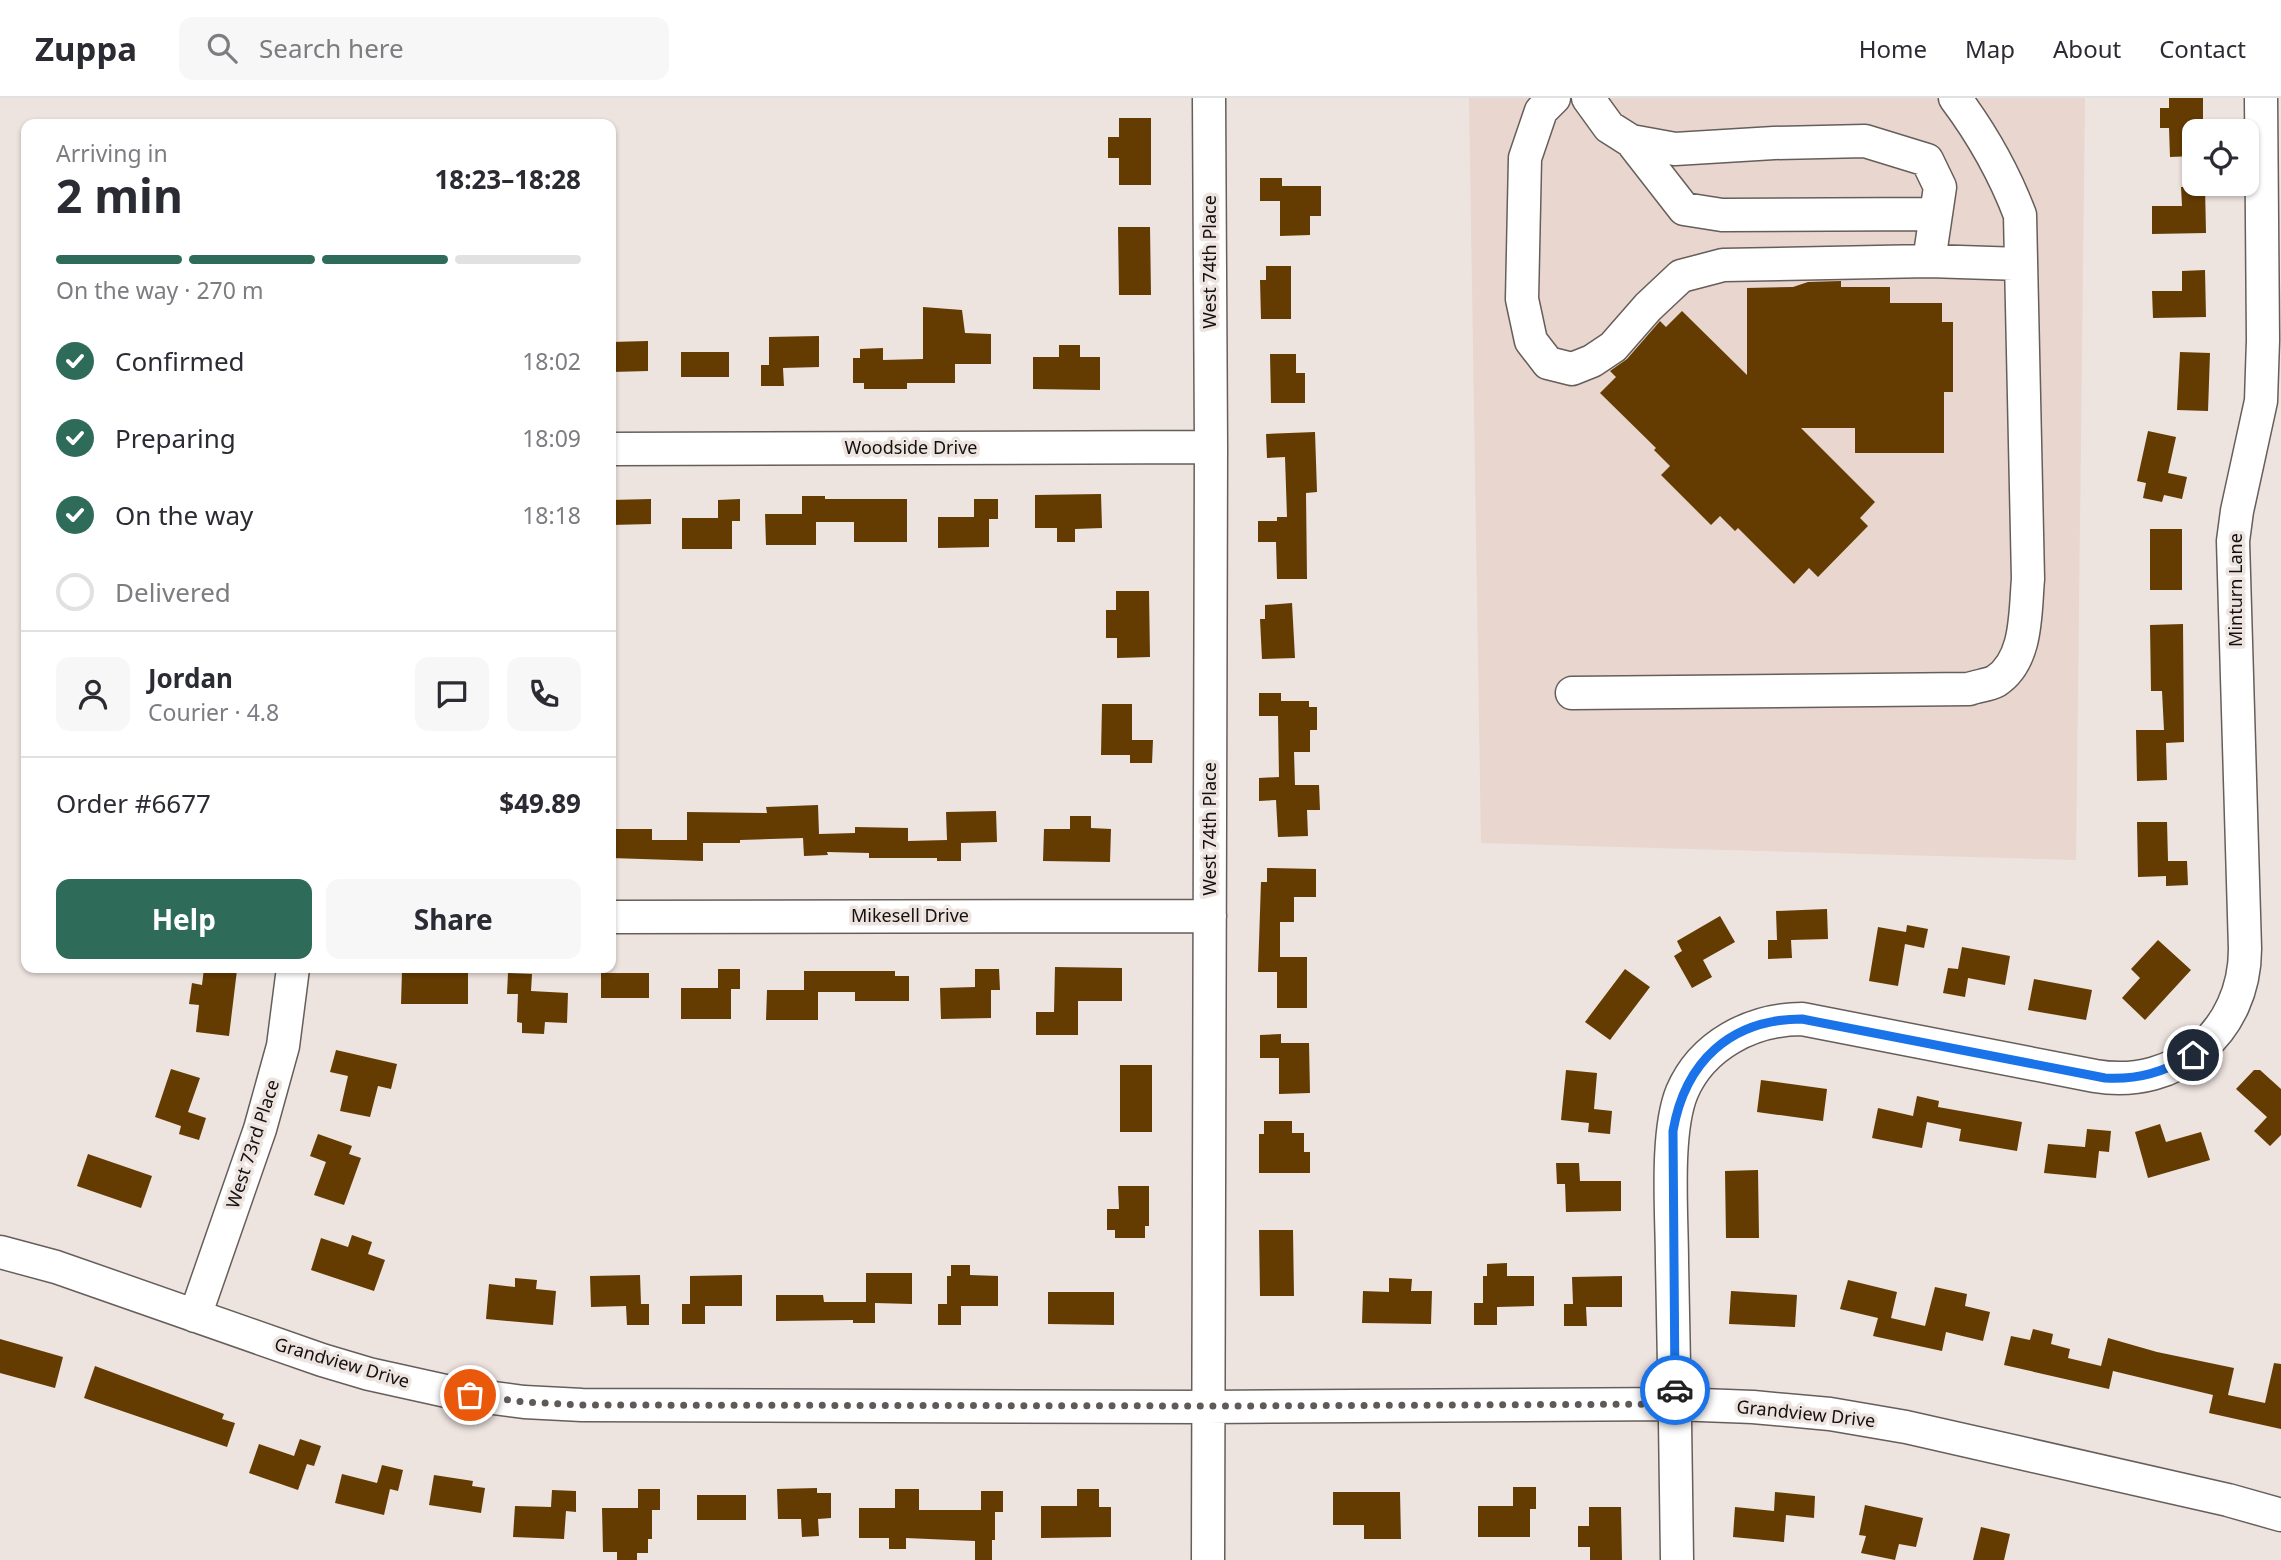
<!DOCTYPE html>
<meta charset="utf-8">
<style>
body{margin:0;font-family:"Noto Sans",sans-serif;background:#f7f7f7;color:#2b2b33;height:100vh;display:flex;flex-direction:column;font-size:26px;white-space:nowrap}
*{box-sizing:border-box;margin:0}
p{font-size:23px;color:#7c7c81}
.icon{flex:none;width:38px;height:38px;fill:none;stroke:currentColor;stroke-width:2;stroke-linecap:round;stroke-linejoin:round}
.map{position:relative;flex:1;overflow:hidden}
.panel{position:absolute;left:21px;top:21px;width:595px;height:854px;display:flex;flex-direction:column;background:#fff;border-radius:14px;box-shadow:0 2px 5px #0004}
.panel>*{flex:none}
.fabs{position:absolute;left:2182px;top:21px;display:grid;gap:14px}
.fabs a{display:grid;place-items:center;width:77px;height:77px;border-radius:14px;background:#fff;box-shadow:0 2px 5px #0004;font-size:35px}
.pin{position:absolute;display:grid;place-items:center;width:60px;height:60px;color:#fff;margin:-30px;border:4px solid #fff;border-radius:50%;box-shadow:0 2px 7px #0007}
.courier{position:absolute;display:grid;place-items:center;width:70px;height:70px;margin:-35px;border:5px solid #1a73e8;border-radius:50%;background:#fff;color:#222;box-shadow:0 2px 9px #0007}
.overview em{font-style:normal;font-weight:700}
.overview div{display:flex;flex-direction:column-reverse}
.overview{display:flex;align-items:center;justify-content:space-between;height:119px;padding:0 35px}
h1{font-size:46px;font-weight:700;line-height:52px}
.bar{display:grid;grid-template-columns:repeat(4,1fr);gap:10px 7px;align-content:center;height:84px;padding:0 35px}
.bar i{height:9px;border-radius:5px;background:#e1e1e2}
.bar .on{background:#2e6c59}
.bar p{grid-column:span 4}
.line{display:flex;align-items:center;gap:18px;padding:0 35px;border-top:2px solid #e1e1e2}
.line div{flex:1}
.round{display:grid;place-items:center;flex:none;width:74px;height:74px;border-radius:14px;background:#f7f7f7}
ol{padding:0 35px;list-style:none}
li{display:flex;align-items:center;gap:21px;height:77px}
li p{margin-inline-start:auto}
li .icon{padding:7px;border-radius:50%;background:#2e6c59;color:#fff;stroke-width:4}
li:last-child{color:#7c7c81}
li i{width:38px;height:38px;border:4px solid #e1e1e2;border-radius:50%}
.button{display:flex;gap:14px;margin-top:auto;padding:14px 35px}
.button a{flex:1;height:80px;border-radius:14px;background:#2e6c59;color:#fff;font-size:28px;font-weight:700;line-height:80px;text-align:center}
.button a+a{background:#f7f7f7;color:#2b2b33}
header{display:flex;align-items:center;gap:42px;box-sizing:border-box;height:98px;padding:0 35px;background:#fff;border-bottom:2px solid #e1e1e2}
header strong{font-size:33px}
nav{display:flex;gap:38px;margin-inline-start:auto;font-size:24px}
.search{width:490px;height:63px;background:#f7f7f7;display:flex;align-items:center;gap:18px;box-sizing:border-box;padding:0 24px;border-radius:14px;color:#7c7c81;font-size:26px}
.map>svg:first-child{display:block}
.built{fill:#e8d6cf}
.building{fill:#643b00}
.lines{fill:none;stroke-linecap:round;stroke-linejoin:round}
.minor-casing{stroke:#665e5a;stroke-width:35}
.minor{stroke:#fff;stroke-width:32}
.done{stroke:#5f5a58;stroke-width:7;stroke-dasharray:0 12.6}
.route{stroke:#1a73e8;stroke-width:9}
.labels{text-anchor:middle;stroke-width:7;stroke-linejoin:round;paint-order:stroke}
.street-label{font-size:18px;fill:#13100f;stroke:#ede3df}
</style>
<header>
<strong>Zuppa</strong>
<div class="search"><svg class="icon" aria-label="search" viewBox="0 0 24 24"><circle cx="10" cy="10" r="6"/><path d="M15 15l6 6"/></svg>Search here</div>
<nav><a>Home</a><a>Map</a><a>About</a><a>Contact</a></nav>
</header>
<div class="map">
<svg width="2281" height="1462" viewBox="0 0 2281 1462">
<rect width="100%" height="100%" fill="#ede3df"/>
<path class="built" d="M1469 0H2085L2076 762 1481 745Z"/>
<path class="building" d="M2169 0H2203V33H2194V58L2170 59 2169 30H2160V10H2169Z
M1119 20H1151V87H1119V60H1108V39H1119Z
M1260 80H1282V88H1321V118H1310V137L1280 138V103H1260Z
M2205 88 2206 135 2152 136V108H2182L2181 89Z
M1118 129H1150L1151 197H1119Z
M1266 168H1291V221H1261L1260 182H1266Z
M2205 172 2206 219 2153 220 2152 193H2182V173Z
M1841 183V189H1890V205H1942V224H1953V294H1944V355H1855V330H1801L1875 404 1860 420 1868 428 1818 479 1809 470 1794 486 1738 430 1735 433 1720 418 1711 427 1661 377 1670 368 1654 352 1656 350 1600 295 1616 279 1610 273 1627 261 1660 223 1666 229 1682 213 1747 277V190L1793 189 1808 184Z
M923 209 962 212 965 235 991 236V266H955V285H907V291H864V285H853V260H860V251L883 250V262L923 261Z
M819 238V269L783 270 784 288H761V267H769V239Z
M648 243V273L611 274V244Z
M1059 247H1080V259H1100V292L1033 291V259H1059Z
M681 254H729V279H681Z
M2180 254 2210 255 2208 313 2177 312Z
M1270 256H1296V275H1305V305H1271Z
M2148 333 2176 339 2168 375 2187 379 2182 401 2164 397 2162 404 2143 400 2146 385 2137 383Z
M1315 334 1317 394 1306 395 1307 481H1277L1276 444H1258V423H1277V419H1287L1285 359 1267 360 1266 336Z
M1101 396 1102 430 1075 431V444H1057V430H1035V397Z
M802 398H825V401H907V444H854V424H816V447H766L765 416H802Z
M651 401V426L611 427V402Z
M740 401V423H732V451H682V420H718V402Z
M974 401H998V421H989V449L938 450V419H974Z
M2150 431H2182V492H2150Z
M1116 493H1149L1150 559 1117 560V540H1106V512H1116Z
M1292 505 1295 560 1262 561 1260 521H1265V507Z
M2183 526 2184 644 2166 645 2167 682 2137 683 2136 632H2164L2162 593H2151L2150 527Z
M1259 595H1281V603H1309V609H1317V632H1310V654H1294L1295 687H1319L1320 712H1307L1308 738 1278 739 1276 702 1259 703V680L1279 679 1278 618H1259Z
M1102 606H1132V642H1153L1152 665H1130V657H1101Z
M818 707 819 736 855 735V729L908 730V743L947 742 946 714 996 713 997 744 961 745V763H937V760H869V755L827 754 828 757 804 758 803 740 740 742V745H703V763L611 760V731H652V742H687V714L767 715 766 709Z
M1070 718H1091V730L1111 731 1110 764 1043 763 1044 731H1070Z
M2137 724H2167L2168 763H2187L2188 787 2166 788V778L2138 779Z
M1267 770 1316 771V799H1294V824H1280V859H1307V910H1277V874H1258L1261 784H1267Z
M1827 811 1828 841 1791 842 1792 860 1768 861V842H1777L1776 813Z
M1720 818 1735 844 1703 862 1712 879 1692 890 1674 858 1682 853 1677 843Z
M1907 827 1928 831 1924 850 1905 846 1898 888 1869 883 1878 829 1906 834Z
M2158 842 2191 872 2145 922 2122 900 2140 880 2131 871Z
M1962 849 2010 858 2005 887 1968 880 1965 899 1943 895 1948 870 1958 871Z
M1055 869 1122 870V903H1078V937H1036V914H1054Z
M204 870 237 872 229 938 196 934 199 907 189 906 192 885 202 887Z
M718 871H740V891H731V921H681V890H718Z
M975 871H999L1000 892H991V920L941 921 940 890 975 889Z
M1625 871 1650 889 1610 942 1585 924Z
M402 873H468V906H401Z
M804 873H895V878H909V903H855V894H818V922H766L767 892H804Z
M508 875 532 876 531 893 568 895 567 925 545 924 544 936 522 935V925L517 924 518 896H507Z
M601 875H649V900H601Z
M2034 881 2092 892 2086 922 2028 912Z
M1281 936V945H1309L1310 995 1279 996V960H1260V937Z
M336 952 397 966 391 991 378 988 370 1019 340 1013 348 978 330 974Z
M1120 967H1152V1034H1120Z
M171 971 200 980 188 1014 206 1020 199 1042 179 1036 181 1028 155 1019Z
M1566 972 1597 975 1594 1011 1612 1013 1610 1036 1588 1034 1589 1025 1561 1022Z
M2254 972H2260L2281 991V1037L2270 1048 2254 1033 2267 1019 2236 991Z
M1761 982 1827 991 1823 1023 1757 1014Z
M1917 998 1939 1003 1938 1009 2022 1024 2017 1053 1959 1043 1961 1031 1927 1024 1922 1050 1872 1040 1878 1010 1913 1018Z
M1264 1023H1292V1035H1304V1054H1310V1075H1259V1036H1264Z
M2160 1026 2166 1044 2201 1034 2210 1062 2148 1080 2135 1034Z
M2087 1031 2111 1033 2109 1054 2099 1053 2096 1080 2044 1075 2048 1046 2085 1049Z
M318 1036 352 1048 349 1056 361 1060 344 1107 314 1097 326 1064 310 1058Z
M88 1056 152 1078 141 1110 77 1088Z
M1556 1065H1579L1580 1083H1621V1113L1566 1114 1565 1086H1557Z
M1758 1072 1759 1140H1726L1725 1073Z
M1118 1088H1149V1128H1145V1140H1115V1132H1107V1111H1119Z
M1259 1132H1293L1294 1198H1260Z
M352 1137 372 1144 368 1156 385 1162 374 1193 311 1172 321 1140 348 1149Z
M1507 1165V1178H1534V1208L1497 1209V1227H1474V1205H1483V1178H1487V1166Z
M951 1167H970V1177L998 1178V1208H961V1227H938V1206H947V1178H951Z
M866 1175H912V1206L875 1205V1225H853V1222L776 1223V1197H823L824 1204H866Z
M640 1177 641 1206H649V1227H627L626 1208 591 1209 590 1178Z
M742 1177V1208H705V1226H682V1206H690V1178Z
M1622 1178V1209H1586L1587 1228H1564V1206H1573L1572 1179Z
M515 1180 537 1182 536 1191 556 1193 553 1227 486 1221 489 1186 515 1189Z
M1389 1180 1412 1181 1411 1193H1432L1431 1226 1362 1225 1363 1193 1389 1194Z
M1848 1182 1897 1194 1891 1220 1925 1228 1935 1189 1967 1196 1965 1208 1990 1214 1983 1243 1946 1234 1942 1253 1873 1238 1878 1220 1840 1211Z
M1731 1193 1797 1197 1795 1229 1729 1226Z
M1048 1194H1114V1227L1048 1226Z
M2033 1231 2053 1236 2051 1246 2070 1251 2068 1260 2101 1268 2108 1240 2157 1254 2234 1270 2228 1297 2265 1305 2274 1265 2281 1266V1331L2209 1315 2213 1297 2113 1273 2109 1291 2004 1267 2011 1238 2030 1242Z
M0 1241 63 1259 55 1290 0 1275Z
M95 1268 224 1316 222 1321 235 1325 227 1349 84 1300Z
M300 1341 321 1348 314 1368 307 1366 298 1392 249 1375 259 1346 294 1358Z
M382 1367 403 1372 398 1393 390 1391 384 1417 335 1405 342 1376 377 1385Z
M434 1377 473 1383 472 1388 485 1390 481 1415 429 1407Z
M1513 1389H1536V1411H1530V1439H1478V1408H1513Z
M817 1390V1395H831V1420L818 1421 819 1438 802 1439 801 1421H778L777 1391Z
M638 1391H660V1412H652V1441H648V1455H637V1462H617V1454H603L602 1410H638Z
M895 1391H919V1412H981V1393H1003V1414H995V1442H992V1462H975V1443L906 1440V1451H889V1440H859V1410H895Z
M1077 1391H1099V1409H1111V1439L1041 1440V1408H1077Z
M552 1392 576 1393V1414L566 1413 564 1441 513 1439 515 1408 551 1409Z
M1333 1394H1400L1401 1441H1364V1427H1333Z
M1775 1394 1815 1398 1814 1420 1786 1417 1784 1444 1733 1439 1735 1409 1774 1413Z
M697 1397H746V1422H697Z
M1865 1407 1923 1420 1916 1449 1899 1446 1895 1462 1861 1455 1866 1438 1859 1437Z
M1589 1409H1621L1622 1462H1590V1449H1578V1428H1589Z
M1981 1429 2010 1436 2004 1462H1973Z"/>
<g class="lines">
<defs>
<path id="minor" d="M1554 0 1541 13 1525 60 1522 201 1531 243 1548 265 1572 271 1592 263 1613 249 1648 209 1681 178 1723 167 1929 163
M1588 0 1609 29 1631 43 1675 51 1774 45 1865 43 1927 62 1940 89 1929 163 2021 166
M1631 43 1684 111 1722 117 1936 116
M611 351 1211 349
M1572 595 1969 591C1977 588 1989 587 1996 583 2028 562 2025 514 2028 481L2020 117C2004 75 1982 36 1955 0
M611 819 1210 818
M0 1154 56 1169 322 1262 369 1276 455 1295 524 1304 582 1307 1207 1309 1675 1306 1753 1309 1830 1316 1906 1329 2228 1402 2281 1417
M195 1218 260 1031 283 948 293 870
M1208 1462 1211 349 1209 0
M1677 1462C1676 1363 1674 1263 1672 1164 1672 1118 1665 1035 1682 994 1702 947 1752 921 1802 921L2095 978C2177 992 2245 933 2245 851L2233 443 2237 413 2261 303 2263 242 2261 0"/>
</defs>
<use href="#minor" class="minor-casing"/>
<use href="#minor" class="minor"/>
</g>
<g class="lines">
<path class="done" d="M470 1297 524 1304 582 1307 1235 1308 1675 1306V1292"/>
<path class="route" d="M1675 1292 1673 1033C1685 964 1730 921 1802 921L2105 980C2138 982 2164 974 2193 957"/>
</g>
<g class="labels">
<g class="street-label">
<text transform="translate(1210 164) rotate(-90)" y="6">West 74th Place</text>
<text x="911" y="356">Woodside Drive</text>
<text transform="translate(2236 492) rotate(-90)" y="6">Minturn Lane</text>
<text transform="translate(1210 731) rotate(-90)" y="6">West 74th Place</text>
<text x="910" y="824">Mikesell Drive</text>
<text transform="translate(253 1046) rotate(-72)" y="6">West 73rd Place</text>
<text transform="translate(342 1265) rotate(16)" y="6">Grandview Drive</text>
<text transform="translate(1806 1316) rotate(6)" y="6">Grandview Drive</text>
</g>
</g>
</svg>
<div class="fabs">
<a><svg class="icon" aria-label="locate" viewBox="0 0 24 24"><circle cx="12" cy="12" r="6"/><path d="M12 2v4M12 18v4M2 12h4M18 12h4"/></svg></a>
</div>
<div class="pin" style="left:470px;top:1297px;background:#ea580c"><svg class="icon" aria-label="bag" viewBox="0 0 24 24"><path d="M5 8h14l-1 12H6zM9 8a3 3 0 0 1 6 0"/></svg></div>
<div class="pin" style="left:2193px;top:957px;background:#1f2937"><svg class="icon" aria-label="home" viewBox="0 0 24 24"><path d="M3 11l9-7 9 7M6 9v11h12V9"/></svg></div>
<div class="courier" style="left:1675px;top:1292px"><svg class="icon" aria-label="car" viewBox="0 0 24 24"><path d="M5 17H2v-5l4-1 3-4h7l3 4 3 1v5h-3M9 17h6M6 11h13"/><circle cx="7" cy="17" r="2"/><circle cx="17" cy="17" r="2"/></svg></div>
<section class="panel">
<div class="overview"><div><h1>2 min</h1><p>Arriving in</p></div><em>18:23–18:28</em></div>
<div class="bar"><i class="on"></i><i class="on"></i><i class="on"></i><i></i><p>On the way · 270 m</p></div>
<ol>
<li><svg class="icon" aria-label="check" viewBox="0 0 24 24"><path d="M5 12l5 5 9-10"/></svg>Confirmed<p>18:02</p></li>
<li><svg class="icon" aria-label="check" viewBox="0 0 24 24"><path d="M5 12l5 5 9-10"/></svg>Preparing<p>18:09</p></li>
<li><svg class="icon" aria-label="check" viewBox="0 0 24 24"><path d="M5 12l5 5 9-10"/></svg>On the way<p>18:18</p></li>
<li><i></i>Delivered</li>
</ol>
<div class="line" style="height:126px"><a class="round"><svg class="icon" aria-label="person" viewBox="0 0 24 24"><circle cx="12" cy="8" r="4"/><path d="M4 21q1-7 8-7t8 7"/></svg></a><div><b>Jordan</b><p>Courier · 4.8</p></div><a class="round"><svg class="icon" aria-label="chat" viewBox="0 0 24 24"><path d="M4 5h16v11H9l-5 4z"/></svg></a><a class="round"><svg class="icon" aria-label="phone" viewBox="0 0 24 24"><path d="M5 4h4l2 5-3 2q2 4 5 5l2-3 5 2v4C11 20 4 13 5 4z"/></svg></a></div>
<div class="line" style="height:91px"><div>Order #6677</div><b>$49.89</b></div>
<div class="button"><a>Help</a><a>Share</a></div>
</section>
</div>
